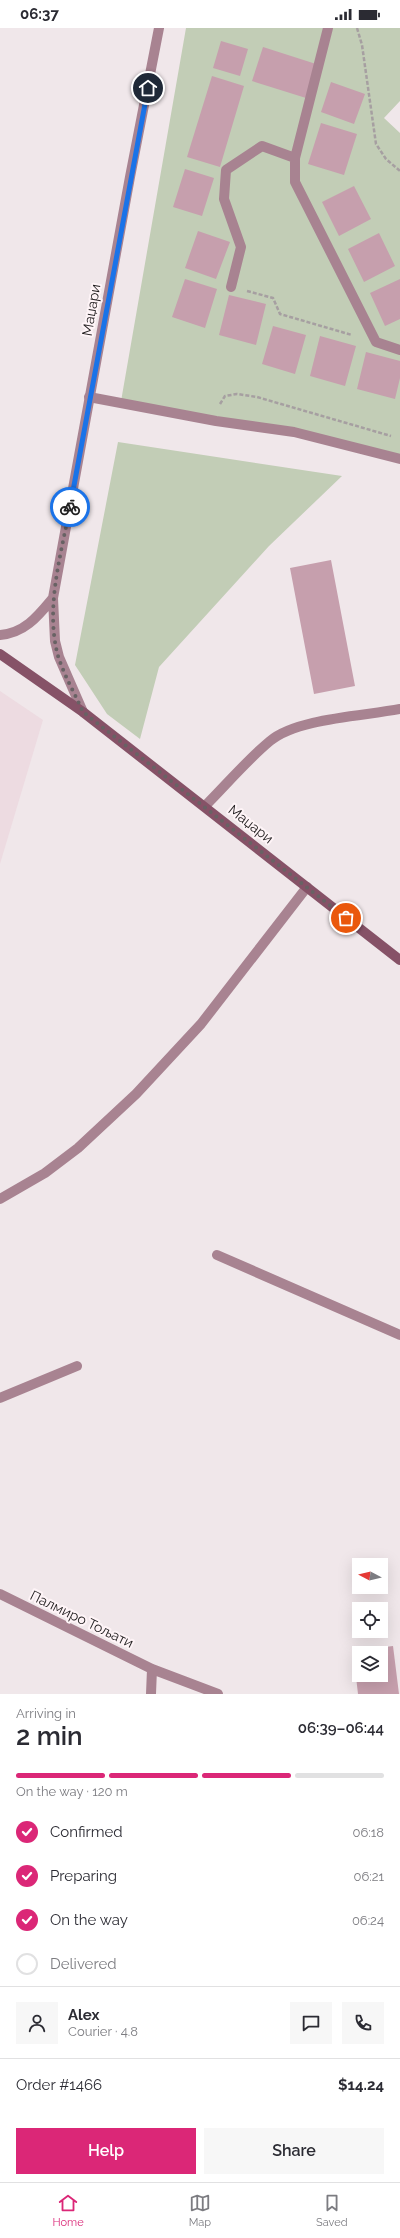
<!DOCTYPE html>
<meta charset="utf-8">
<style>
body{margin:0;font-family:Raleway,sans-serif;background:#f7f7f7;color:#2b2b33;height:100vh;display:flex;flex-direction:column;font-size:15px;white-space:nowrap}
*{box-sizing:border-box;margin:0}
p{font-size:13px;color:#7c7c81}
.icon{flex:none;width:22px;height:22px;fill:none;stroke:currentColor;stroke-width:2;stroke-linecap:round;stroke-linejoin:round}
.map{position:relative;height:1666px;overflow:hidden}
.details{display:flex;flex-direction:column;background:#fff;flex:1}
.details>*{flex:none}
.needle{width:26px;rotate:277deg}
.buttons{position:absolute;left:352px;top:1530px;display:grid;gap:8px}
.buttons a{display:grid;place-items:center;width:36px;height:36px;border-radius:0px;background:#fff;box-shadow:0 4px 16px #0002;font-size:20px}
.pin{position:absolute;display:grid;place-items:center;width:34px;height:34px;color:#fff;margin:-17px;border:2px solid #fff;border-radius:50%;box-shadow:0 1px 4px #0007}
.courier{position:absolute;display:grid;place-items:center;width:40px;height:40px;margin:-20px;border:3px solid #1a73e8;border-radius:50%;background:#fff;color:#222;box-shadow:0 1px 5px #0007}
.summary em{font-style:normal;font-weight:600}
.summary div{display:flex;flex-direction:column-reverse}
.summary{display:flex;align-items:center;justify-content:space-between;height:68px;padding:0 16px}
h1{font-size:26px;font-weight:600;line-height:30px}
.bar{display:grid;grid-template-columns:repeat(4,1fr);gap:6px 4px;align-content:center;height:48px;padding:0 16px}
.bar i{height:5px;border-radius:3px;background:#e1e1e2}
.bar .current{background:#db2777}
.bar p{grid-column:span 4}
.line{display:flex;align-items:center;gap:10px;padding:0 16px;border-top:1px solid #e1e1e2}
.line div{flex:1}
.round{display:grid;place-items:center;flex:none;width:42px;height:42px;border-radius:0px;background:#f7f7f7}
ol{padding:0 16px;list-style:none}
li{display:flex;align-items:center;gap:12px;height:44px}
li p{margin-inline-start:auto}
li .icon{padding:4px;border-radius:50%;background:#db2777;color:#fff;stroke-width:4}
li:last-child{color:#7c7c81}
li i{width:22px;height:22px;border:2px solid #e1e1e2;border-radius:50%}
.button{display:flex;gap:8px;margin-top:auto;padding:8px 16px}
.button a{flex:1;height:46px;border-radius:0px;background:#db2777;color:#fff;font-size:16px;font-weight:600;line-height:46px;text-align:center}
.button a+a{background:#f7f7f7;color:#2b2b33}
.status{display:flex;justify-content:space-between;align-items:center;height:28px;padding:0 20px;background:#fff;direction:ltr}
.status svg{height:11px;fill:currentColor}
.menu{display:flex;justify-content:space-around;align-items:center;height:56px;border-top:1px solid #e1e1e2;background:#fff;font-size:11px;color:#7c7c81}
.menu a{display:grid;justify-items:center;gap:2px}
.menu .current{color:#db2777}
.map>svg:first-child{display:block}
.built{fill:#eddbe1}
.green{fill:#c2cdb6}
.building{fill:#c69fad;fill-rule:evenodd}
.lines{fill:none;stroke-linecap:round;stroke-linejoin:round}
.path{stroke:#a69fa1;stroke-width:2.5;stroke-dasharray:4 2;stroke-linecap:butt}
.lane{stroke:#a88391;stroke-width:10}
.street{stroke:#a88391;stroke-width:10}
.secondary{stroke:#865267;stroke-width:10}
.done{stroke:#686264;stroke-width:4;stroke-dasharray:0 7.2}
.route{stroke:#1a73e8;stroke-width:5}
.labels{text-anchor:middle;stroke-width:4;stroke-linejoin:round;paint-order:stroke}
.street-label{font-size:14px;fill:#1e1b1c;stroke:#fef4f7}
</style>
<div class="status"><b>06:37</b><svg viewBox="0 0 49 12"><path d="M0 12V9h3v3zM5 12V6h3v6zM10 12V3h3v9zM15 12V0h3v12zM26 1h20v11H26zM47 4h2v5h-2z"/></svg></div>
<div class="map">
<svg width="400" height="1666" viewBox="0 0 400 1666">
<rect width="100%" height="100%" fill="#f0e7ea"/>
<path class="built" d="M0 663 43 692 0 836Z"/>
<path class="green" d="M186 0H400V73L384 90 400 105V432L294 404 120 379Z
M118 414 342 448 269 518 159 639 140 711 107 686 75 637Z"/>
<path class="building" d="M221 13 248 21 240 48 213 40Z
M263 19 316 36 306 70 252 53Z
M212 48 244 58 220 139 187 129Z
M331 54 365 66 354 96 321 84Z
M321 95 357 106 344 147 308 136Z
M185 141 214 150 202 188 173 179Z
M354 158 371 191 339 208 322 174Z
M198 203 230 214 216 251 185 240Z
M379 205 395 238 364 254 348 221Z
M185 251 217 261 205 300 172 289Z
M400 251V291L385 298 370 265Z
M229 267 266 276 256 317 219 307Z
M273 298 306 307 295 346 262 336Z
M320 308 356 318 345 358 310 348Z
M366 324 400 333V350L395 371 357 361Z
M331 532 355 658 314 666 290 540Z
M393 1618 399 1666H358L353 1623ZM359 1625H381V1647H359Z"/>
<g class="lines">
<path class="path" d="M357 0 362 17 376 116 386 131 400 143
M247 263 273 270 280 286 352 307
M220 376 225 368 237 366 257 369 391 408"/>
<path class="lane" d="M328 0 295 130V154L376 314 400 322
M231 259 241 219 224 171 226 142 262 118 295 130
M89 369 216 393 294 404 400 431"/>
<path class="street" d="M0 607C25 605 38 588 53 570
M83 684 59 629 55 613 53 570 130 149 159 0
M205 778C226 757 247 732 270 713 297 690 365 688 400 681
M0 1171 45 1145 78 1120 136 1066 201 996 307 859
M217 1227 400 1307
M0 1370 77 1338
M0 1566 152 1641 218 1666
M151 1666 152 1641"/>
<path class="secondary" d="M0 626 83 684 400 932"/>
</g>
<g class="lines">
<path class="done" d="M70 479C61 527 45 580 58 628 64 647 75 666 83 684L346 890"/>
<path class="route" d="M70 479 148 60"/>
</g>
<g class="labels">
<g class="street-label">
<text transform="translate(91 282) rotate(-80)" y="5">Маџари</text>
<text transform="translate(251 796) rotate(38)" y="5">Маџари</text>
<text transform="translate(82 1591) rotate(26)" y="5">Палмиро Тољати</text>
</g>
</g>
</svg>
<div class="buttons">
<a><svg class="needle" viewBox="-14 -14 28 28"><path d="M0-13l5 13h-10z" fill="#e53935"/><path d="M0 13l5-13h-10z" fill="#7c7c81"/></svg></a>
<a><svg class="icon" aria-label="locate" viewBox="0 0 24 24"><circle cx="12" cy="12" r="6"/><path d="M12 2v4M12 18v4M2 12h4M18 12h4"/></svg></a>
<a><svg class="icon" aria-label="layers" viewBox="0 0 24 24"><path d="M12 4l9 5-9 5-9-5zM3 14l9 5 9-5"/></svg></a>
</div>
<div class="pin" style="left:346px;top:890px;background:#ea580c"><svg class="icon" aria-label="bag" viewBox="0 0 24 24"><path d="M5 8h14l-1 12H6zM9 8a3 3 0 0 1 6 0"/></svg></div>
<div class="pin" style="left:148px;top:60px;background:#1f2937"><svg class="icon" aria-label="home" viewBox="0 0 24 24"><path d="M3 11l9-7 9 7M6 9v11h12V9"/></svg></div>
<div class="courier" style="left:70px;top:479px"><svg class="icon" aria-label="bike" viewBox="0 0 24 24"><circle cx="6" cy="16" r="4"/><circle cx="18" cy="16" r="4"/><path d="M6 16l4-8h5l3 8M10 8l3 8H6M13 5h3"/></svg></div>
</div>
<section class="details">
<div class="summary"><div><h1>2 min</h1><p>Arriving in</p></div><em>06:39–06:44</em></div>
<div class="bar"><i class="current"></i><i class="current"></i><i class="current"></i><i></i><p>On the way · 120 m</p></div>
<ol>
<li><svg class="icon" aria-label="check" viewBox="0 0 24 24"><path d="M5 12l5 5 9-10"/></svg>Confirmed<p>06:18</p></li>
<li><svg class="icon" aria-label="check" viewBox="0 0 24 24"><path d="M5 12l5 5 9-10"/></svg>Preparing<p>06:21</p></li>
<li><svg class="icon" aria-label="check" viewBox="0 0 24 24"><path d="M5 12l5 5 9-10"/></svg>On the way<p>06:24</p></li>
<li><i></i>Delivered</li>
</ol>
<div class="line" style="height:72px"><a class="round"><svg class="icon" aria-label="person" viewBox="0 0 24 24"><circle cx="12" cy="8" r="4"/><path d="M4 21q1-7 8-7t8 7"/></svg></a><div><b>Alex</b><p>Courier · 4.8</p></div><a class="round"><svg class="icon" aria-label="chat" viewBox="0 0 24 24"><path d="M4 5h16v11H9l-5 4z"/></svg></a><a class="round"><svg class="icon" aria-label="phone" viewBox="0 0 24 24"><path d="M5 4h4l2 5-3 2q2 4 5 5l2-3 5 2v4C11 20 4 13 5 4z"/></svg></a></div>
<div class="line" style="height:52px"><div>Order #1466</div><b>$14.24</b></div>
<div class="button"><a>Help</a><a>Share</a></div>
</section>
<nav class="menu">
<a class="current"><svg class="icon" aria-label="home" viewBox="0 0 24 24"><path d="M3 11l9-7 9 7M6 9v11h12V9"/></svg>Home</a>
<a><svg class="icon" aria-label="map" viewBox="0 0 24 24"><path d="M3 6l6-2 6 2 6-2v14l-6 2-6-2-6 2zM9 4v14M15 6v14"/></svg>Map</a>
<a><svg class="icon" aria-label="saved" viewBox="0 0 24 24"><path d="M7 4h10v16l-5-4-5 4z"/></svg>Saved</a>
</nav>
